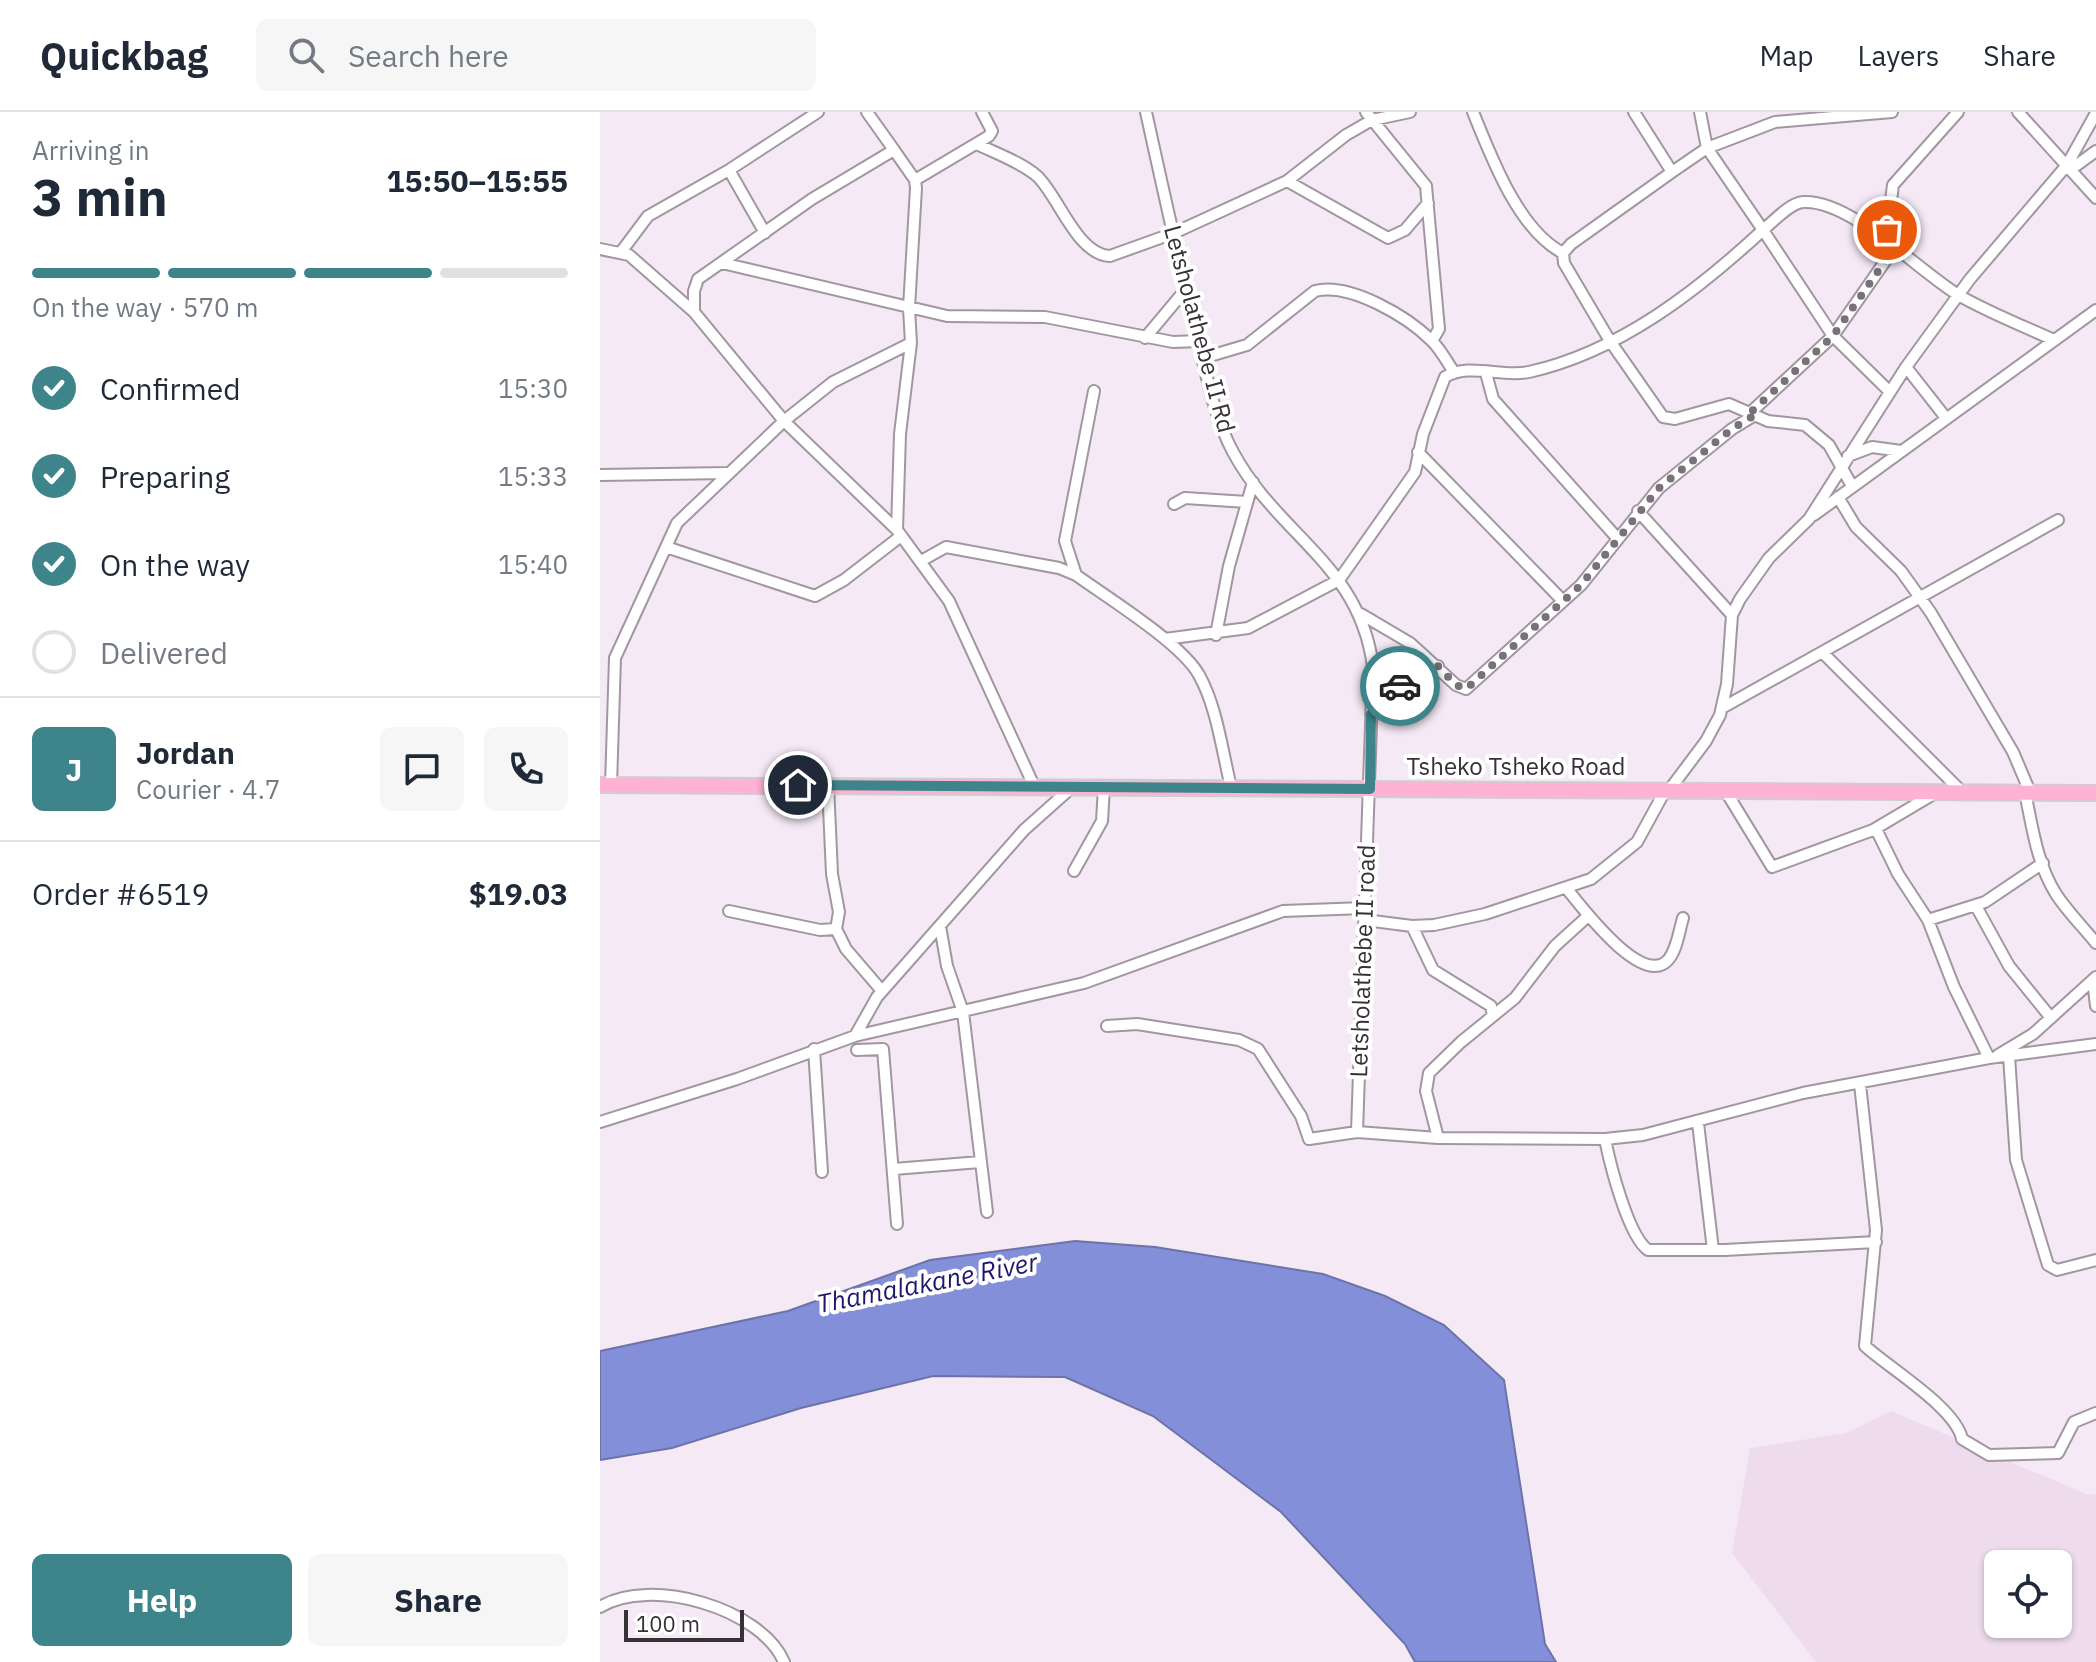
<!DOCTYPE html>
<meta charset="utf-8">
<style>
body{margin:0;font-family:"IBM Plex Sans",sans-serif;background:#f6f6f7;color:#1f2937;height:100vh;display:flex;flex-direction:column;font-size:30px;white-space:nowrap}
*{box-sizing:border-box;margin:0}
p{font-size:26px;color:#747a83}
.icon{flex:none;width:44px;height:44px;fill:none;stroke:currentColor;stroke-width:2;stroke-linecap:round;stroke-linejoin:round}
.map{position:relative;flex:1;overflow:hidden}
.side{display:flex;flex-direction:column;background:#fff;width:600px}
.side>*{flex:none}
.tools{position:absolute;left:1384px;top:1438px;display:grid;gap:16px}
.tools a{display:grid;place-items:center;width:88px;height:88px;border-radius:12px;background:#fff;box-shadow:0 2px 6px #0004;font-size:40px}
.scale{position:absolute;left:24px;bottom:20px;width:120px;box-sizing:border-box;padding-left:8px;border:4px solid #353135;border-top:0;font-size:22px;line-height:28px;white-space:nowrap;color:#353135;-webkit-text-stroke:6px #fff;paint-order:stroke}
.pin{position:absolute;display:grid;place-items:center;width:68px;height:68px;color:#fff;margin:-34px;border:4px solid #fff;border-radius:50%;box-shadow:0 2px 8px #0007}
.courier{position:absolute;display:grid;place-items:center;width:80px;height:80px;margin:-40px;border:6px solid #3d858a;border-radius:50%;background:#fff;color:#222;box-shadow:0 2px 10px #0007}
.headline em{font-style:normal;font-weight:700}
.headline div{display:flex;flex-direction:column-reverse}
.headline{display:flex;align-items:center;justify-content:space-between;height:136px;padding:0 32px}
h1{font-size:52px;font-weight:700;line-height:60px}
.bar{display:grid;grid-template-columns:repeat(4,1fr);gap:12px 8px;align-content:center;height:96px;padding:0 32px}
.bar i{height:10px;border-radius:6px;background:#e0e1e3}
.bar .active{background:#3d858a}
.bar p{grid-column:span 4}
.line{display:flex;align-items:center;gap:20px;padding:0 32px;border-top:2px solid #e0e1e3}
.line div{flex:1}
.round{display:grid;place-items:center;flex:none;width:84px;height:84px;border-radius:12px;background:#f6f6f7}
ol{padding:0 32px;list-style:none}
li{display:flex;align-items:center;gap:24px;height:88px}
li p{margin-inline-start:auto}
li .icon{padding:8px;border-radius:50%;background:#3d858a;color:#fff;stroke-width:4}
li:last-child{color:#747a83}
li i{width:44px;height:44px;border:4px solid #e0e1e3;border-radius:50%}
.button{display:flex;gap:16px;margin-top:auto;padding:16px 32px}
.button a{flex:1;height:92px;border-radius:12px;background:#3d858a;color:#fff;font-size:32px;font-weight:700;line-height:92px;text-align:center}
.button a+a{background:#f6f6f7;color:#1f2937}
header{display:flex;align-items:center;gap:48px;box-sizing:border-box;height:112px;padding:0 40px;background:#fff;border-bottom:2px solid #e0e1e3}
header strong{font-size:38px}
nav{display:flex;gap:44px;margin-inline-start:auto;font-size:28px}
.search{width:560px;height:72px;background:#f6f6f7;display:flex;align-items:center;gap:20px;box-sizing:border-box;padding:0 28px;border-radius:12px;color:#747a83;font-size:30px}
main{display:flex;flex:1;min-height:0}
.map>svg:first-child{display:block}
.built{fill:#eedcee;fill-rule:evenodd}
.water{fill:#848fda;stroke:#6c73a8;stroke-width:2}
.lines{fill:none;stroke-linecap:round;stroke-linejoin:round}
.minor-casing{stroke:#a296a1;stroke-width:14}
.highway-casing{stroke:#cfcecf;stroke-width:18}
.minor{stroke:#fff;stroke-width:10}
.highway{stroke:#ffb2d4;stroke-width:14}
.done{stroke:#787178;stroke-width:8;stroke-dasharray:0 14.4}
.route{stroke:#3d858a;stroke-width:10}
.labels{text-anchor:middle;stroke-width:8;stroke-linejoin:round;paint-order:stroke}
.street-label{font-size:24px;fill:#353135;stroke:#fff}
.water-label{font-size:26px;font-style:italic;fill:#1e166d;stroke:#fff}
</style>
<header>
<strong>Quickbag</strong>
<div class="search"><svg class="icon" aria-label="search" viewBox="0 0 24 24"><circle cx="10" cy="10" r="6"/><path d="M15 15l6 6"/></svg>Search here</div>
<nav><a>Map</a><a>Layers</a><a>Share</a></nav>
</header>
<main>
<section class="side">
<div class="headline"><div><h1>3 min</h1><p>Arriving in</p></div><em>15:50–15:55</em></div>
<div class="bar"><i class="active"></i><i class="active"></i><i class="active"></i><i></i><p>On the way · 570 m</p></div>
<ol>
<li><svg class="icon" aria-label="check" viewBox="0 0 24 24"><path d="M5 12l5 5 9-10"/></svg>Confirmed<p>15:30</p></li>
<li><svg class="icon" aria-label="check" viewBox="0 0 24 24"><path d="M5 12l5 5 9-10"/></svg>Preparing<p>15:33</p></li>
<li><svg class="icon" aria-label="check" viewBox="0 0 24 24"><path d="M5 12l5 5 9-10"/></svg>On the way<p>15:40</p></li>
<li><i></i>Delivered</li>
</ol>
<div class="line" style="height:144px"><b class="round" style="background:#3d858a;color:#fff">J</b><div><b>Jordan</b><p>Courier · 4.7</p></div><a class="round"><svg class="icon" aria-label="chat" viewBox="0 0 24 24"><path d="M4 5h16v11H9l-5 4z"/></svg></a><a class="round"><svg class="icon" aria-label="phone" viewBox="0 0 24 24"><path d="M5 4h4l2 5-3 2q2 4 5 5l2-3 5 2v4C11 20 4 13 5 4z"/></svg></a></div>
<div class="line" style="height:104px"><div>Order #6519</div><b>$19.03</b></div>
<div class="button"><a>Help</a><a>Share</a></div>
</section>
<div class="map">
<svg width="1496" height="1550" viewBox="0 0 1496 1550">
<rect width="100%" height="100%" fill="#f5e9f5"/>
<path class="built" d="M1291 1299 1488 1383 1496 1382V1550H1216L1132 1441 1150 1336 1246 1321ZM1398 1452H1458V1512H1398Z"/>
<path class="water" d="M475 1129 555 1135 723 1162 785 1184 844 1213 904 1268 945 1532 956 1550H815L805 1532 681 1400 553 1304 465 1265 333 1264 201 1296 72 1336 0 1348V1239L188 1199 330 1148Z"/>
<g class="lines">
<defs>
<path id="minor" d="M546 0C562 73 578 146 596 219 606 259 613 303 633 340 678 424 760 452 773 555L757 1020
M766 0 826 74 839 217 832 229
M873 0C891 44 918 118 963 141
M1034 0 1072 60 971 132 963 141 964 151 1010 229 1063 305 1075 307 1129 292 1168 309 1205 313 1229 333 1252 374
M1100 0 1107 36 1175 10 1292 0
M1418 0 1496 86
M377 32C395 41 421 50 437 64 458 83 477 143 510 144L574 121 687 69 746 23 772 8 810 0
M294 38 315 68 316 76 309 196 311 231 300 322 297 418
M129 58 165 121
M1470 58 1496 39
M315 68 389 24 392 19 382 0
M687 69 788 126 805 118 828 91
M1286 128 1293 73 1358 0
M0 137 29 143 94 200 184 309 297 418 349 489 434 674
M21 140 48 104 129 58 218 0
M122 151 347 204 445 205 573 230 599 229
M94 200V179L98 167 212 87 294 38 267 0
M545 226 586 177
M603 246 647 233 715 179C750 170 808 205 832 229 841 238 847 250 854 260
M1306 255 1346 306
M886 261 893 287 1018 427
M1289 279 1233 224 1163 118C1174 109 1190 91 1203 90 1251 87 1319 160 1360 184 1390 201 1423 214 1454 228
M1150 301 1233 224 1295 135
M818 340 963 489
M1248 344 1272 335 1301 339
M0 363 127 361
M1238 385 1256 415 1301 459 1331 501 1413 640 1430 680
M574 392 585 386 647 390
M1038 399 1132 503
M1214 403 1496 198
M66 435 215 484 244 468 301 424
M321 449 346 435 459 456 476 463C508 486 581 531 599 563 617 595 622 639 631 675
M476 463 465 429 494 279
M761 502 810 531 856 573 866 577 981 473 1059 376 1132 317 1155 303
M616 523 629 454 653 370
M565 527 648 516 739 468 815 360 823 322 845 265C869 250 902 266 929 260 1019 240 1097 179 1163 118L1107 36 1072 60
M1223 541 1361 679
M1122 596 1458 408
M771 602 805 570 838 554
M11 673 15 546 77 411 184 309 233 270 311 231
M228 673 232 762 239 800 236 817 246 837 282 879
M1070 677 1106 629 1120 603 1127 572 1132 503 1140 487 1169 446 1209 407 1306 255 1370 167 1467 53 1496 1
M1125 678 1172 755 1273 718 1337 680
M1425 680C1432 714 1437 752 1456 782 1467 799 1483 815 1496 831
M1276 717 1298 762 1328 808 1385 790 1443 751
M474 759 502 709 504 675
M967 777C981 794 1042 876 1068 848 1077 838 1079 819 1083 806
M1376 794 1409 854 1451 906
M129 799 220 818 236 817
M765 808 812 814 834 813 885 802 991 767 1037 730 1066 677
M1328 808 1354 875 1389 946
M340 814 347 854 363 900 387 1100
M812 814 833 858 891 894 893 904
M1493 868 1496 894
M507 914 537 912 639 928 658 937 701 1004 709 1027 757 1020 838 1026 1005 1027 1043 1023 1203 981 1389 946 1496 932
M255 924 277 885 424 718 470 677
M214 937 222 1060
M257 938 283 937 297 1112
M1398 943 1433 922 1496 865
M1409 944 1416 1048 1448 1153 1457 1158 1496 1148
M1260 972 1276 1118 1265 1234C1289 1256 1356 1296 1362 1327L1389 1343 1458 1341 1474 1310 1496 1301
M0 1010 137 967 255 924 484 871 683 799 764 796
M1098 1011 1113 1138
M838 1026 826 979 829 961 861 930 915 886 955 834 988 804
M1005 1027C1010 1052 1028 1124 1048 1138H1125L1276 1130
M294 1057 380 1050
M0 1495C50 1464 161 1496 184 1550"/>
<path id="highway" d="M0 673 1496 681"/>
</defs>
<use href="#minor" class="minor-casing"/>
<use href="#highway" class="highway-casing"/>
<use href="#minor" class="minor"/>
<use href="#highway" class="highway"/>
</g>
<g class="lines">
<path class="done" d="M800 574 838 554 856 573 866 577 981 473 1059 376 1132 317 1155 303 1150 301 1233 224 1295 135 1286 128 1287 118"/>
<path class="route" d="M198 673 770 677 771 602 800 574"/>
</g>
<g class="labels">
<g class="street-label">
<text transform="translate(599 217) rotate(75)" y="8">Letsholathebe II Rd</text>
<text x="916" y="663">Tsheko Tsheko Road</text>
<text transform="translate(763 849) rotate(-88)" y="8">Letsholathebe II road</text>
</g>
<g class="water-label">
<text transform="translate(327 1171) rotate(-11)" y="9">Thamalakane River</text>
</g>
</g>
</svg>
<div class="tools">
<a><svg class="icon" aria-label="locate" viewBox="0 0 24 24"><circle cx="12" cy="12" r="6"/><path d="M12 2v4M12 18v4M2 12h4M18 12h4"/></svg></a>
</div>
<div class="scale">100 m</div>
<div class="pin" style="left:1287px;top:118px;background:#ea580c"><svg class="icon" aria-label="bag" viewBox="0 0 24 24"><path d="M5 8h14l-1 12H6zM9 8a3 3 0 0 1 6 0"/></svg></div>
<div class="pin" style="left:198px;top:673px;background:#1f2937"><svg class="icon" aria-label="home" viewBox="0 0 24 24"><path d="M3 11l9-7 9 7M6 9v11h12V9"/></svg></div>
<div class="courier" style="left:800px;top:574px"><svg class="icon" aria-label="car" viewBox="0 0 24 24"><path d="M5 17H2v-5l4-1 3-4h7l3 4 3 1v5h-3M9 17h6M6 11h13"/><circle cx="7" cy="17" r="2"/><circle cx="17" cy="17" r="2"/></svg></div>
</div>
</main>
